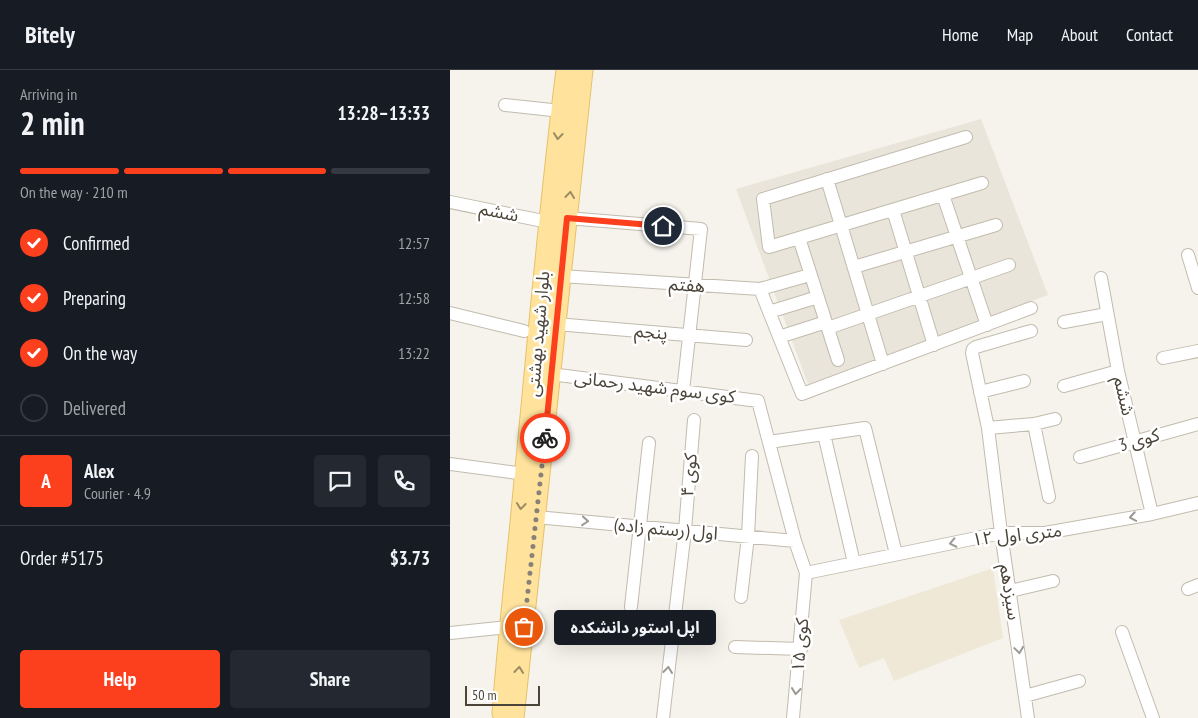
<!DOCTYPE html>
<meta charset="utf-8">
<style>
body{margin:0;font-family:"PT Sans Narrow","Noto Sans Arabic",sans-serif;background:#242831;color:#f1f3f6;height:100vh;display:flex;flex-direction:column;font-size:19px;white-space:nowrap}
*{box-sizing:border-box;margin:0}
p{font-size:16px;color:#9ea1a6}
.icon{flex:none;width:28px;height:28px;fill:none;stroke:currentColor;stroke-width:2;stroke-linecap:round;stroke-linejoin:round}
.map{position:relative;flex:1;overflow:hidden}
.details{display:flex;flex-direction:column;background:#171b24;width:450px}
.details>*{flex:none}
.scale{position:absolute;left:15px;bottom:12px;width:75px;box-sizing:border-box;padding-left:5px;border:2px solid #4b4439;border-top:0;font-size:14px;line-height:18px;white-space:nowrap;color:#4b4439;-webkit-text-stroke:4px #fff;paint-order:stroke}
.pin{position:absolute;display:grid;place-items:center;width:42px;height:42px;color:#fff;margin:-21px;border:2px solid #fff;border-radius:50%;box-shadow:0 1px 5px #0007}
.courier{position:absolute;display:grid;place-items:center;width:50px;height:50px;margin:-25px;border:4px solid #fc3f1d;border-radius:50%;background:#fff;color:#222;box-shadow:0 1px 6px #0007}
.bubble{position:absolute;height:35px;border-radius:5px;background:#171b24;box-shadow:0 5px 20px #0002;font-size:16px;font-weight:700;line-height:35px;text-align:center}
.summary em{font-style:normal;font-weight:700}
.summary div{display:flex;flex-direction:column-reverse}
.summary{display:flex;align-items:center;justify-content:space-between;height:85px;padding:0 20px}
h1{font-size:32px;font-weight:700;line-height:38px}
.bar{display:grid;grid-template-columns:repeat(4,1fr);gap:8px 5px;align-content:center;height:60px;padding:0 20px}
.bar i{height:6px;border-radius:4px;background:#363941}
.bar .active{background:#fc3f1d}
.bar p{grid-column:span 4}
.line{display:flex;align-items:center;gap:12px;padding:0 20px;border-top:1px solid #363941}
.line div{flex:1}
.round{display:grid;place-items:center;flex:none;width:52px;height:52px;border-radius:5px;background:#242831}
ol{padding:0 20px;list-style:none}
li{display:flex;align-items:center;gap:15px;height:55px}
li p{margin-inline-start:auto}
li .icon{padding:5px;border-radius:50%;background:#fc3f1d;color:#fff;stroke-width:4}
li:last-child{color:#9ea1a6}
li i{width:28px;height:28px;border:2px solid #363941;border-radius:50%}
.action{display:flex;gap:10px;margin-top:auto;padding:10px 20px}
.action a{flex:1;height:58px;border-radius:5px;background:#fc3f1d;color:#fff;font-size:20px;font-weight:700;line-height:58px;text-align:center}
.action a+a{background:#242831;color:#f1f3f6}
header{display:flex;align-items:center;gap:30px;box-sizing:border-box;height:70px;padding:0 25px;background:#171b24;border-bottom:1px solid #363941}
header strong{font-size:24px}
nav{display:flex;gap:28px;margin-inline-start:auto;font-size:18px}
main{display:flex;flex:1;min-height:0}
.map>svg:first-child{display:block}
.residential{fill:#eae5da}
.education{fill:#efe8d6}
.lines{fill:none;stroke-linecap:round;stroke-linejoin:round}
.minor-casing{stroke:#c2bbae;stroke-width:14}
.primary-casing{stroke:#e6c16a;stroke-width:21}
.minor{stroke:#fff;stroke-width:12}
.primary{stroke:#ffe39c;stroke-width:19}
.oneway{stroke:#9c8c66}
.oneway2{stroke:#9c9892}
.done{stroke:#878178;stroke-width:5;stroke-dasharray:0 9}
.route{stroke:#fc3f1d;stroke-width:6}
.labels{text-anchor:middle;stroke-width:5;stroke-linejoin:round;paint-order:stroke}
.street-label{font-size:18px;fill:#4b4439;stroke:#fff}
</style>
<header>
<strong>Bitely</strong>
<nav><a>Home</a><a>Map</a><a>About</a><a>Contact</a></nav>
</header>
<main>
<section class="details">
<div class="summary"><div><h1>2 min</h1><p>Arriving in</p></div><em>13:28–13:33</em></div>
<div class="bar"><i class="active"></i><i class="active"></i><i class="active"></i><i></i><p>On the way · 210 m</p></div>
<ol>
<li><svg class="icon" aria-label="check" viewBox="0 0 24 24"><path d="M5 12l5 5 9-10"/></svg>Confirmed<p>12:57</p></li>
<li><svg class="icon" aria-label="check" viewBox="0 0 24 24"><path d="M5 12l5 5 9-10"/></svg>Preparing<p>12:58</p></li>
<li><svg class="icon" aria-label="check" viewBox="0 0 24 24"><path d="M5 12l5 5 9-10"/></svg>On the way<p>13:22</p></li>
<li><i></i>Delivered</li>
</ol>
<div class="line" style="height:90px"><b class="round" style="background:#fc3f1d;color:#fff">A</b><div><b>Alex</b><p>Courier · 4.9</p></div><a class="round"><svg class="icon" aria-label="chat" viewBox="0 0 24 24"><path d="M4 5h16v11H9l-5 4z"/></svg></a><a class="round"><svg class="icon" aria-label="phone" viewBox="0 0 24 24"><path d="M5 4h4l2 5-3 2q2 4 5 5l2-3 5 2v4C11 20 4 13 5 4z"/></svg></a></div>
<div class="line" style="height:65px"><div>Order #5175</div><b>$3.73</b></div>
<div class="action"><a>Help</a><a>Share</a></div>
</section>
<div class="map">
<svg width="748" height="648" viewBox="0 0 748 648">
<rect width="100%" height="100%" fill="#f6f3ec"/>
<path class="residential" d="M531 49 598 225 358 314 286 119Z"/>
<path class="education" d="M543 498 553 568 444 611 434 588 409 598 389 550Z"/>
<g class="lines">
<defs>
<path id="minor" d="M55 35 111 41
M516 67 313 129 319 177 532 113
M377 109 433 294
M493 125 537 255
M0 132 98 152
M443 140 484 275
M117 148 251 159 233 321
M349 168 388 290
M738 185 748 218
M404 197 546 155
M111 206 310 219 360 205
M651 208 668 301 702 444
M310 219 352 324 581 238
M319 242 368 227
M0 243 74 261
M614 252 657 244
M106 254 296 270
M378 258 559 195
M329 267 376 252
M713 288 748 281
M101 304 308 331 345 471 356 503 343 648
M614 316 668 301
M530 322 574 311
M584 354 599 427
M538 358 584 354 605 349
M374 364 404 493
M319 372 415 358 446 484
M630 387 748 354
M0 394 75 404
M86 447 345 471
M356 503 551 463H595L702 444 748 433
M738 519 748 515
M560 521 603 511
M291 527 298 466 302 386
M181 537 199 373
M672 562 703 648
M0 563 58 557
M285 577 351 579
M575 626 629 611
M213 648 235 460 244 350
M578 648 551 463 538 358 522 283 523 279 526 277 581 261"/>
<path id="primary" d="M52 643C58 561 68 480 75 399 88 266 99 133 116 0
M64 648 133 0"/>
</defs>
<use href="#minor" class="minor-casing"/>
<use href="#primary" class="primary-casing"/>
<use href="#minor" class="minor"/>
<use href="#primary" class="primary"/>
</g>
<defs><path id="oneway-chevron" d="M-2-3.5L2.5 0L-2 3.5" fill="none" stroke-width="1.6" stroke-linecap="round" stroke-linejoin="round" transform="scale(1.25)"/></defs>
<g class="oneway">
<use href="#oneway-chevron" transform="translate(108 66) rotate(96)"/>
<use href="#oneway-chevron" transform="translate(120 125) rotate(-84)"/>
<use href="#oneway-chevron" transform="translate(71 436) rotate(96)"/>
<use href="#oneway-chevron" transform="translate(69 600) rotate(-84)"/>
</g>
<g class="oneway2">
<use href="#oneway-chevron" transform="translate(683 447) rotate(170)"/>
<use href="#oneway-chevron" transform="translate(135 451) rotate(5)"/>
<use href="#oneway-chevron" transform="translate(503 473) rotate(168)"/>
<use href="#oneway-chevron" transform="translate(569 580) rotate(82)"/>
<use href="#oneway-chevron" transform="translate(218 600) rotate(-83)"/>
<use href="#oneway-chevron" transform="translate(346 621) rotate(96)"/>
</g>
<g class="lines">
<path class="done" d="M74 557 95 368"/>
<path class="route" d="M95 368 117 148 213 156"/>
</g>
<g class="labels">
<g class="street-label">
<text transform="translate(49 142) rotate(11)" y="6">ششم</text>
<text transform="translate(237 215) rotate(4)" y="6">هفتم</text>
<text transform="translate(201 262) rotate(5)" y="6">پنجم</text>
<text transform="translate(88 264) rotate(-85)" y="6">بلوار شهید بهشتی</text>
<text transform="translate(205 317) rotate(7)" y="6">کوی سوم شهید رحمانی</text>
<text transform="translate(674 326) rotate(77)" y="6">ششم</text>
<text transform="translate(689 370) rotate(-16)" y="6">کوی 3</text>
<text transform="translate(239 405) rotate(-85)" y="6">کوی ۴</text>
<text transform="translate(216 459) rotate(5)" y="6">اول (رستم زاده)</text>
<text transform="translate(567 465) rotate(-6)" y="6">۱۲ متری اول</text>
<text transform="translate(560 522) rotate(81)" y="6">سیزدهم</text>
<text transform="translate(350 575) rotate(-85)" y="6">کوی ۱۵</text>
</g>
</g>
</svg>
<div class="scale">50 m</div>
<div class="pin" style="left:74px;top:557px;background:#ea580c"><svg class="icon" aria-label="bag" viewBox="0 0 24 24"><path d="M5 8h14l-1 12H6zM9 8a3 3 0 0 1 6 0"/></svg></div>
<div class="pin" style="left:213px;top:156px;background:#1f2937"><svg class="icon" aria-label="home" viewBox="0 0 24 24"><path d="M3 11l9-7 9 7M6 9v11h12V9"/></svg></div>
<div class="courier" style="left:95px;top:368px"><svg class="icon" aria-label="bike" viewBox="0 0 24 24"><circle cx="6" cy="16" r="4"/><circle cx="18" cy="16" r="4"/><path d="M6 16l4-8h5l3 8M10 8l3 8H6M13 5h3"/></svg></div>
<div class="bubble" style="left:104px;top:540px;width:162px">اپل استور دانشکده</div>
</div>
</main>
